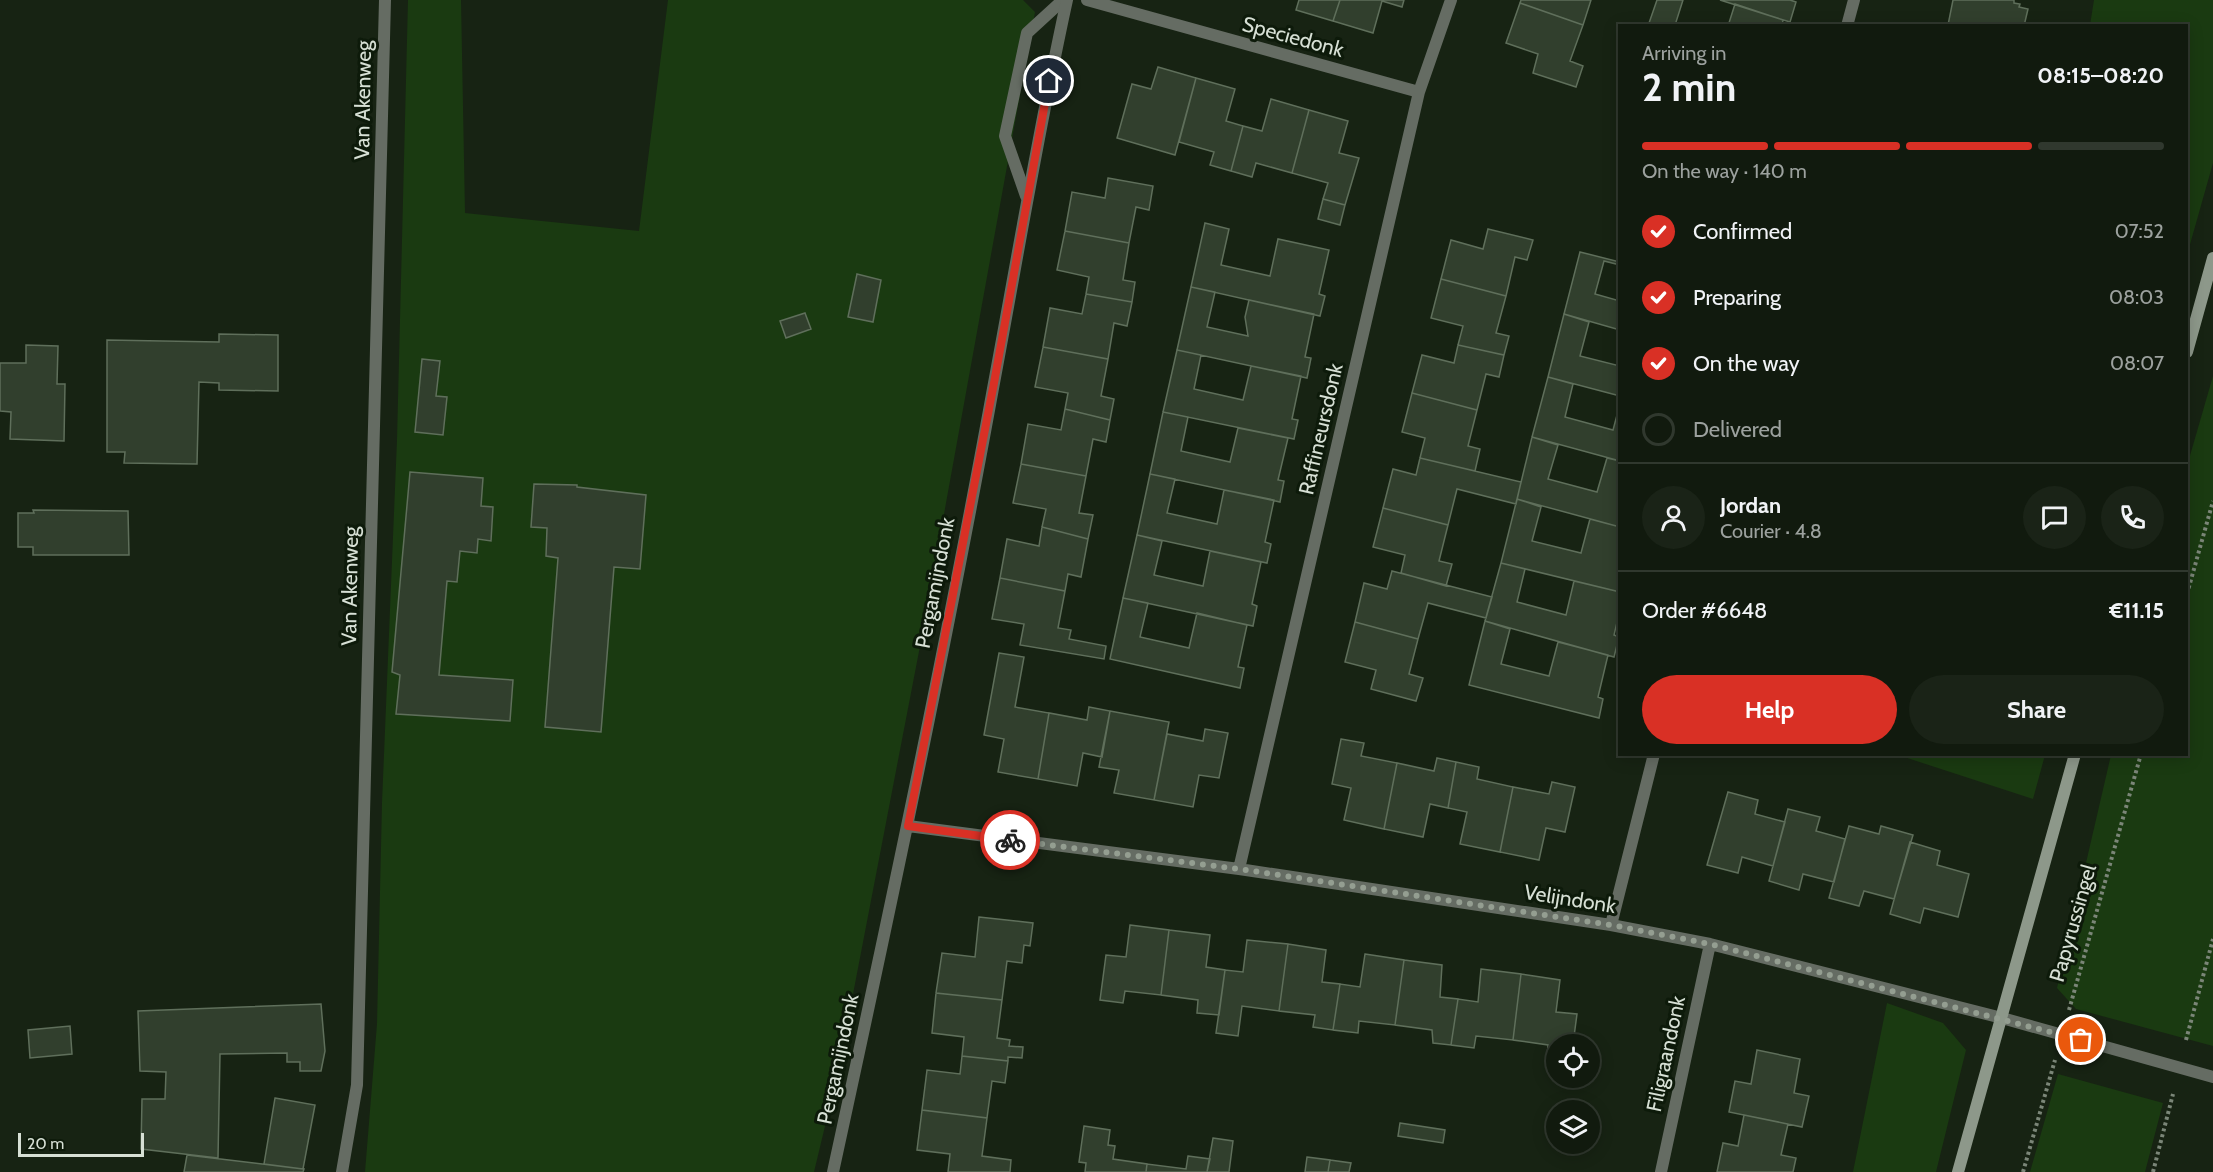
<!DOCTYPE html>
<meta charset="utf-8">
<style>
body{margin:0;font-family:Cabin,sans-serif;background:#1a2317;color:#f1f3f6;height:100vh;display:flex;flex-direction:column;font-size:22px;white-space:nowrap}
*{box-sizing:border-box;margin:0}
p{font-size:20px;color:#9ca19e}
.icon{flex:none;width:33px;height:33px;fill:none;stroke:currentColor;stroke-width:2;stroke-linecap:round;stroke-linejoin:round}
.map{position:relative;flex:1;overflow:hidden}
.panel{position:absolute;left:1618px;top:24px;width:570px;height:732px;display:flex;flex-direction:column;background:#111a0e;border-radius:0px;box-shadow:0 3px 15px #0003,0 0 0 2px #30382e}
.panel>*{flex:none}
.fabs{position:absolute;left:1546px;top:1034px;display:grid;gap:12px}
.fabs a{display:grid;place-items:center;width:54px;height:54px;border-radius:50%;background:#111a0e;box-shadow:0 3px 15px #0003,0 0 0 2px #30382e;font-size:30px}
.scale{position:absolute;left:18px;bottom:15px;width:126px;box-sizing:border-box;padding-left:6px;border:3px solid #d7e0d5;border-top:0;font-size:16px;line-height:21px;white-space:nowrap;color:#d7e0d5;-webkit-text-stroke:4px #0d1a0a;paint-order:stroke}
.pin{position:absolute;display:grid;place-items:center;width:51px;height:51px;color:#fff;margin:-26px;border:3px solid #fff;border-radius:50%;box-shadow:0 2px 6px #0007}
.courier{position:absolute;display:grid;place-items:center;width:60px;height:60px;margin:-30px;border:4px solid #d93025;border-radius:50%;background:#fff;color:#222;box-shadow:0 2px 8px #0007}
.overview em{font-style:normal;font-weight:700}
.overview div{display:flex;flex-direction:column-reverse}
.overview{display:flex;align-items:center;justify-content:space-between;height:102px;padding:0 24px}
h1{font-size:39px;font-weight:700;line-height:45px}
.bar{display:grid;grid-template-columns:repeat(4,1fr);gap:9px 6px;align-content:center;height:72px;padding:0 24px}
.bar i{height:8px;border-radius:4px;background:#30382e}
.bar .on{background:#d93025}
.bar p{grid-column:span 4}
.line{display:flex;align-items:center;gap:15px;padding:0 24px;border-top:2px solid #30382e}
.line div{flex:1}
.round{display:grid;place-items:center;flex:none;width:63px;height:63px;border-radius:32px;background:#1a2317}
ol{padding:0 24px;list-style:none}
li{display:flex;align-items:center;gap:18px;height:66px}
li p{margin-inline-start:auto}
li .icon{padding:6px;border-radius:50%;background:#d93025;color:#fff;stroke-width:4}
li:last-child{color:#9ca19e}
li i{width:33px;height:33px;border:3px solid #30382e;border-radius:50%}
.button{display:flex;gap:12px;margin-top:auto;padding:12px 24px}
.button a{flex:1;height:69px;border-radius:36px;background:#d93025;color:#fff;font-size:24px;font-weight:700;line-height:69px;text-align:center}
.button a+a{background:#1a2317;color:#f1f3f6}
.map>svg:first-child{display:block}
.green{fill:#1a3a11}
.building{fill:#313f2d;stroke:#5f6f5b;stroke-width:1.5}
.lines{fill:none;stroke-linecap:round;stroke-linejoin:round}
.path{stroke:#7b8678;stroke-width:4;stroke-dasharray:3 3;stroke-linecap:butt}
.lane{stroke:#656c63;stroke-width:12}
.street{stroke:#656c63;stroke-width:12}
.secondary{stroke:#8d988a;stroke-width:12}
.done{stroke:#949e91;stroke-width:6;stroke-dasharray:0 10.8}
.route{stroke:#d93025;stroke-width:8}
.labels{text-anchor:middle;stroke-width:6;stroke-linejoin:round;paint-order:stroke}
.street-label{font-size:21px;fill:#d7e0d5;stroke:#0d1a0a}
</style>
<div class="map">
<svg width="2213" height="1172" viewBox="0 0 2213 1172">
<rect width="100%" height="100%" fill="#172313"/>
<path class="green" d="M408 0H461L465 213 639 231 668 0H1023L1035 12 921 641 838 1072 814 1172H365L377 1024 382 803 397 440Z
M2094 0H2213V163L2187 255V26L2090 25Z
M2213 376V1046L2076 1009 2057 988 2111 755 2187 754V466Z
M1898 755H2045L2033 799Z
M1887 1003 1943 1023 1966 1050 1936 1172H1853Z
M2058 1074 2163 1103 2145 1172H2030Z"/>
<path class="building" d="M1299 0H1340L1333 21 1296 10Z
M1340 0H1404L1402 7 1382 1 1373 33 1333 21Z
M1521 0H1591L1583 25 1520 3Z
M1657 0H1683L1676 22 1686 26H1648Z
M1720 0H1790L1796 2 1790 22Z
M1953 0H2014V3L2020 4 2019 7 2028 9 2024 26 1948 25Z
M1520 3 1583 25 1570 61 1583 66 1576 87 1533 73 1538 54 1506 43Z
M1735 4 1783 20 1782 26H1728Z
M1158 67 1196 78 1175 155 1117 138 1132 84 1151 89Z
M1196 78 1235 89 1226 121 1243 126 1231 171 1210 165 1214 152 1179 142Z
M1271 99 1309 110 1292 173 1256 163 1252 177 1231 171 1243 126 1262 131Z
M1309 110 1348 121 1339 153 1359 158 1345 205 1323 199 1328 183 1292 173Z
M1108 178 1153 186 1149 210 1136 207 1129 243 1065 231 1072 192 1105 198Z
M1323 199 1345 205 1340 225 1318 219Z
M1205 223 1229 229 1221 265 1270 276 1278 239 1329 250 1319 294 1325 296 1320 316 1191 287Z
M1488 229 1533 240 1527 260 1515 257 1506 296 1441 279 1451 240 1483 249Z
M1065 231 1129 243 1123 280 1135 282 1132 302 1086 294 1089 277 1057 270Z
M1580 252 1620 262V265L1604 261 1595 294 1620 301V330L1564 314Z
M857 274 881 280 873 322 848 317Z
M1441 279 1506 296 1496 333 1509 336 1504 355 1458 345 1463 326 1431 318Z
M1191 287 1215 292 1207 327 1248 336 1245 317 1249 300 1314 314 1305 357 1311 358 1307 378 1177 350Z
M1086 294 1132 302 1127 326 1114 323 1108 359 1043 347 1050 308 1082 314Z
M805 313 811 329 786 338 780 321Z
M1564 314 1589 322 1580 356 1620 366V396L1548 377Z
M219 334 278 335V391L219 390V383L199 382 197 464 124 463 125 452H107V340L219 342Z
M26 345 58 346 57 384H65L64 441 10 439 11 412 0 411V363H26Z
M1458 345 1504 355 1499 377 1486 374 1477 410 1412 393 1422 355 1454 363Z
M1043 347 1108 359 1101 396 1114 399 1110 420 1065 409 1068 393 1035 387Z
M1177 350 1201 355 1194 389 1243 400 1251 366 1301 376 1292 419 1298 420 1294 439 1163 412Z
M422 359 440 361 436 396 447 397 443 435 415 432Z
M1548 377 1573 384 1565 417 1613 430 1620 404V461L1532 437Z
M1412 393 1477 410 1468 446 1480 449 1475 471 1420 458 1425 438 1402 432Z
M1065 409 1110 420 1106 442 1093 439 1086 476 1021 464 1028 424 1061 430Z
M1163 412 1188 417 1181 451 1230 462 1238 428 1288 438 1278 480 1284 481 1280 502 1150 474Z
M1532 437 1558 445 1548 479 1597 492 1607 458 1620 461V527L1517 499Z
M1420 458 1521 482 1516 504 1457 489 1448 525 1383 508 1393 469 1416 475Z
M1021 464 1086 476 1079 513 1093 515 1088 539 1042 527 1046 509 1013 503Z
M410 472 483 478 481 506 493 507 491 541 478 539 477 553 460 551 457 582 447 581 439 675 513 680 510 721 396 714 400 675 392 672Z
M1150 474 1175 479 1167 513 1217 524 1224 490 1274 500 1265 542 1271 544 1267 563 1137 535Z
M534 484 577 485V487L646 495 640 569 614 567 601 732 545 727 558 558 546 556 547 528 531 527Z
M1517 499 1541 507 1532 541 1581 553 1590 519 1620 527V592L1501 563Z
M1383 508 1448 525 1439 561 1452 564 1446 586 1401 573 1405 555 1373 547Z
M33 510 128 511 129 555H33V547H18V513H34Z
M1042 527 1088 539 1081 577 1068 574 1065 591 1000 578 1007 539 1039 546Z
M1137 535 1162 541 1154 575 1203 586 1210 551 1261 562 1252 604 1257 606 1253 626 1123 598Z
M1501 563 1525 569 1517 602 1566 615 1574 581 1620 592V610L1614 635 1619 637 1614 657 1485 621Z
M1392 571 1492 597 1486 618 1428 603 1418 639 1355 622 1364 583 1387 589Z
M1000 578 1065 591 1058 628 1071 630 1069 639 1106 646 1104 659 1020 645 1024 624 992 619Z
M1123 598 1148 603 1140 637 1189 648 1197 613 1247 625 1238 667 1244 668 1240 688 1110 659Z
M1485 621 1510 629 1501 664 1549 676 1558 642 1608 655 1598 697 1603 699 1599 718 1469 685Z
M1355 622 1418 639 1409 674 1423 678 1416 701 1371 689 1376 670 1345 662Z
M999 653 1024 657 1015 707 1049 713 1038 779 998 772 1004 739 984 735Z
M1089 707 1110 711 1102 757 1083 753 1077 786 1038 779 1049 713 1087 720Z
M1110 711 1169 722 1154 800 1114 793 1119 770 1099 767Z
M1205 729 1228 733 1219 778 1199 775 1193 807 1154 800 1167 734 1203 741Z
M1341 739 1364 743 1361 756 1397 763 1384 829 1344 820 1351 788 1332 784Z
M1437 758 1456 762 1448 808 1430 804 1423 837 1384 829 1397 763 1434 771Z
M1456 762 1479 767 1477 779 1513 787 1500 852 1460 844 1467 812 1448 808Z
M1552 782 1575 787 1565 832 1546 828 1539 860 1500 852 1513 787 1549 794Z
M1728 792 1758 800 1755 814 1785 822 1773 866 1742 857 1738 873 1707 865Z
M1788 809 1820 817 1816 831 1845 839 1834 882 1803 874 1799 890 1769 881Z
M1849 826 1879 834 1881 826 1913 835 1894 899 1864 891 1859 906 1829 898Z
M1910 842 1940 851 1937 865 1969 874 1958 917 1924 908 1920 923 1890 914Z
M979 917 1033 923 1030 946 1024 945 1022 963 1007 961 1002 1000 936 993 942 953 975 957Z
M1130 925 1169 930 1161 995 1125 991 1123 1003 1100 1000 1106 955 1126 957Z
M1169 930 1210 935 1206 967 1225 970 1219 1015 1197 1013 1198 1000 1161 995Z
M1247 940 1288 944 1279 1011 1242 1006 1238 1036 1216 1033 1225 970 1243 972Z
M1288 944 1326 950 1322 982 1340 984 1333 1030 1313 1027 1315 1015 1279 1011Z
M1365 954 1404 960 1395 1025 1359 1021 1358 1033 1333 1030 1340 984 1360 987Z
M1404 960 1442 965 1440 997 1458 999 1451 1045 1433 1043 1432 1030 1395 1025Z
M1481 969 1521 974 1513 1040 1476 1036 1474 1048 1451 1045 1458 999 1478 1002Z
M1521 974 1560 980 1556 1012 1577 1014 1573 1044H1557V1059L1547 1058 1548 1045 1513 1040Z
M936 993 1002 1000 997 1038 1010 1040 1009 1046 1023 1047 1022 1058 1008 1057V1061L962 1056 964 1037 932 1033Z
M321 1004 325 1051 321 1071H300V1062H287V1053L220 1054 218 1158 141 1149 142 1099H165L166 1072 140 1071 138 1011Z
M70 1026 72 1054 30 1058 28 1030Z
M1757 1050 1800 1059 1794 1093 1809 1096 1802 1127 1729 1112 1735 1081 1751 1084Z
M962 1056 1008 1061 1005 1083 992 1081 987 1118 922 1110 927 1070 960 1074Z
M275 1098 315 1105 303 1169 264 1164Z
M922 1110 987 1118 982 1156 1011 1160 1010 1172H948L950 1154 917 1150Z
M1744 1115 1788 1124 1781 1155 1796 1158 1793 1172H1717L1723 1143 1738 1146Z
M1400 1123 1445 1130 1443 1143 1398 1136Z
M1084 1126 1110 1130 1108 1145 1115 1146 1113 1159 1147 1164 1146 1172H1085L1086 1163 1079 1162Z
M1213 1138 1233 1141 1229 1172H1207Z
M187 1155 303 1169H304L303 1172H184Z
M1188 1156 1210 1159 1207 1172H1146L1147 1164 1186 1169Z
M1307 1157 1330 1160 1328 1172H1305Z
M1330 1160 1351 1163 1349 1172H1328Z"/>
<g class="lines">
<path class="path" d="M2187 594 2213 501
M2069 1010 2141 754
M2186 1040 2213 939
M2023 1172 2055 1060
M2153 1172 2173 1094"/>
<path class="lane" d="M1026 196 1005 136 1027 33 1063 0"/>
<path class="street" d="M1087 0 1419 92
M1847 26 1854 0
M908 826 1239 869 1611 925 1710 944 2002 1018 2213 1077
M1239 869 1419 92 1451 0
M1611 925 1654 754
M342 1172 357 1085 385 0
M833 1172C890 910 946 647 994 383 1018 255 1039 127 1067 0
M1661 1172 1710 944"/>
<path class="secondary" d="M2187 352 2213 258
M1958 1172 2075 754"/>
</g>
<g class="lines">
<path class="done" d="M1010 840 1239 869 1611 925 1710 944 2081 1040"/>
<path class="route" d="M1010 840 908 826 994 383 1049 81"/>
</g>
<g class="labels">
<g class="street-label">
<text transform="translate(1293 37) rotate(15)" y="7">Speciedonk</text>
<text transform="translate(363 100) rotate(-89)" y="7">Van Akenweg</text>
<text transform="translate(1321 429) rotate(-77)" y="7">Raffineursdonk</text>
<text transform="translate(935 583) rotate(-79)" y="7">Pergamijndonk</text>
<text transform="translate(350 586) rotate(-89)" y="7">Van Akenweg</text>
<text transform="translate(1570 899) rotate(9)" y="7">Velijndonk</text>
<text transform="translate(2073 923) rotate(-74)" y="7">Papyrussingel</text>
<text transform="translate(1666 1054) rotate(-78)" y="7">Filigraandonk</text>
<text transform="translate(838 1059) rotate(-78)" y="7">Pergamijndonk</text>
</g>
</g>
</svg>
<div class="fabs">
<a><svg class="icon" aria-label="locate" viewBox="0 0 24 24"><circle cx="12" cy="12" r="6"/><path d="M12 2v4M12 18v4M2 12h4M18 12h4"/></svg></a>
<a><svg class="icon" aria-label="layers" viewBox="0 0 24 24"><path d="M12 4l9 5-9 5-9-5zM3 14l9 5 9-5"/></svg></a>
</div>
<div class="scale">20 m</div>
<div class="pin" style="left:2081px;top:1040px;background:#ea580c"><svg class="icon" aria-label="bag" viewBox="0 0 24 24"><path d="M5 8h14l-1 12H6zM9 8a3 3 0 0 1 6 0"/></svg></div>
<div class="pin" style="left:1049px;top:81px;background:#1f2937"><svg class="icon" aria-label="home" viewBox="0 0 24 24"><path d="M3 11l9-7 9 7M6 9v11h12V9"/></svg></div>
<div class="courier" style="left:1010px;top:840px"><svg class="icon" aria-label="bike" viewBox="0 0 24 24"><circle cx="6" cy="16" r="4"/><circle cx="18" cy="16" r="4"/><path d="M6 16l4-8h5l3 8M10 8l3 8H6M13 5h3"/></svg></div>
<section class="panel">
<div class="overview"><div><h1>2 min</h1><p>Arriving in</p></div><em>08:15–08:20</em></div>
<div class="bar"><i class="on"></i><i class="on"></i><i class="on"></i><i></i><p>On the way · 140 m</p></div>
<ol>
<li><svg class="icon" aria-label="check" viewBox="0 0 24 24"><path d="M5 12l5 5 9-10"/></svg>Confirmed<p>07:52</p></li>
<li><svg class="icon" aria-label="check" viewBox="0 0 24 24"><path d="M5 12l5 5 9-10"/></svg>Preparing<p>08:03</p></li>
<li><svg class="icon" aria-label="check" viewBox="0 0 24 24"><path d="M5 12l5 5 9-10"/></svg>On the way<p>08:07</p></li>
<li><i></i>Delivered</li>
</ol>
<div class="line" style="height:108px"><a class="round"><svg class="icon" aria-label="person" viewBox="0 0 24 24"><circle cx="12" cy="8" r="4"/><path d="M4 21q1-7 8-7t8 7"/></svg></a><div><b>Jordan</b><p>Courier · 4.8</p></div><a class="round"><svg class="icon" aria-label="chat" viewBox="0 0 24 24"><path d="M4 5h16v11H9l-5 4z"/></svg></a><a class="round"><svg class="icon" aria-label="phone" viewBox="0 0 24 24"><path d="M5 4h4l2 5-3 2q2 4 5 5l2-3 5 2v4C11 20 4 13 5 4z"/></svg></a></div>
<div class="line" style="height:78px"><div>Order #6648</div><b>€11.15</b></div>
<div class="button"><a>Help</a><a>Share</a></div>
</section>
</div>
